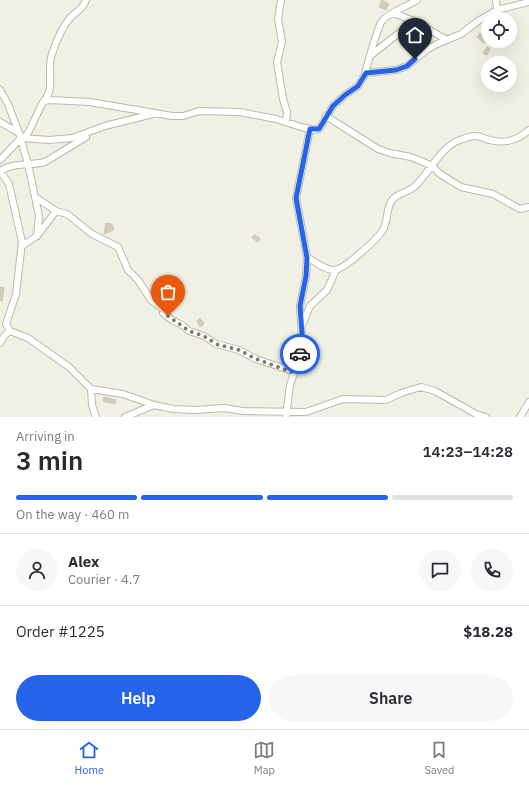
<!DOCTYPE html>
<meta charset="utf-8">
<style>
body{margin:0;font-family:"IBM Plex Sans",sans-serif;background:#f7f7f7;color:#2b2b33;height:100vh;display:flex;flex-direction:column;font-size:15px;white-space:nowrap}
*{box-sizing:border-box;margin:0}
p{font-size:13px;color:#7c7c81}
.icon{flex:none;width:22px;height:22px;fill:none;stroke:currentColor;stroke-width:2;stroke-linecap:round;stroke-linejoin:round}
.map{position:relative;height:417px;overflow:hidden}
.panel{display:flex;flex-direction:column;background:#fff;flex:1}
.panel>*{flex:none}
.controls{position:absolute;left:481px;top:12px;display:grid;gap:8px}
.controls a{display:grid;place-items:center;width:36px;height:36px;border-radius:50%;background:#fff;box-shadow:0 4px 16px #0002;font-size:20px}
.pin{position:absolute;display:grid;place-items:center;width:34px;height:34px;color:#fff;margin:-41px -17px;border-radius:50% 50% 50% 0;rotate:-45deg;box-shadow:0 0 4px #0007}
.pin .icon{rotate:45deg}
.courier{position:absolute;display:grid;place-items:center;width:40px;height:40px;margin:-20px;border:3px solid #2563eb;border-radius:50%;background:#fff;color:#222;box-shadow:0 1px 5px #0007}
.overview em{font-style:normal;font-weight:600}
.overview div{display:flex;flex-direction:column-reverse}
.overview{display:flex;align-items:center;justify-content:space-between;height:68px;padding:0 16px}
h1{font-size:26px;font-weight:600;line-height:30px}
.bar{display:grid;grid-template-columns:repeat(4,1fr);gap:6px 4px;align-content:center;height:48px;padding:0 16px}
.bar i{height:5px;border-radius:3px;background:#e1e1e2}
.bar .on{background:#2563eb}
.bar p{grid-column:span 4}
.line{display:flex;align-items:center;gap:10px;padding:0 16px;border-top:1px solid #e1e1e2}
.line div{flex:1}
.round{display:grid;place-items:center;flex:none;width:42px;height:42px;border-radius:21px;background:#f7f7f7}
.action{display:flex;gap:8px;margin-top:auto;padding:8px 16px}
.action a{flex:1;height:46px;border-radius:24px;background:#2563eb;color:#fff;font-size:16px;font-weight:600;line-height:46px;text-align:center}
.action a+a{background:#f7f7f7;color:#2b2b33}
.dock{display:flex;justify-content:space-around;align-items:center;height:56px;border-top:1px solid #e1e1e2;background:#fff;font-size:11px;color:#7c7c81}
.dock a{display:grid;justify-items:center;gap:2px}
.dock .on{color:#2563eb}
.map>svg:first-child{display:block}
.building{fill:#d2ceba;stroke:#cdc7ae}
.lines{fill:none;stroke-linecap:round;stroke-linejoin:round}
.minor-casing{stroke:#bcb9a8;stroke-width:8}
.minor{stroke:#fff;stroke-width:6}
.done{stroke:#807e72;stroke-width:4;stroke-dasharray:0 7.2}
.route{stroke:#2563eb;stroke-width:5}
</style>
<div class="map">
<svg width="529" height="417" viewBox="0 0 529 417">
<rect width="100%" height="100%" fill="#f1f0e4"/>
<path class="building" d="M382 0 389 4 386 10 379 7Z
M480 33 487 40 484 43 477 37Z
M487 47 490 49 487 55 483 53Z
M106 223 112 224 114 230 104 234Z
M254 235 260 238 258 242 252 238Z
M0 287 4 288 2 301 0 300Z
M200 318 204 324 200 327 197 321Z
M104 397 116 400 115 404 103 401Z"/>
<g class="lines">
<defs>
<path id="minor" d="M281 0 278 19 282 42 277 62 283 99 287 112 286 122
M496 0 497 10
M393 13 414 21 447 40
M370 56 414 21
M365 74C367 65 378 26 382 21 389 12 408 6 417 0
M0 90 8 104 19 133 28 164 39 216 37 236
M44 101C56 87 46 69 52 54 56 42 62 27 70 18 77 10 82 11 86 0
M326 116 378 149 390 153 411 157 421 161 432 166 440 174 461 187 493 194 520 209 529 207
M0 122 19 133
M23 138 49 140 72 138 105 126 153 114
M0 160 20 139 26 136 28 133 42 104 44 101 50 100 90 102 172 116H183L199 111 240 112 276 119 301 127 314 130 319 129 333 106 345 95 358 86 366 73 396 70 407 66 428 49 437 44 461 34 478 21 497 10 529 2
M0 171 9 184 22 242 16 294 6 324 10 331 28 338 69 367 91 389 123 394 154 405 173 409 195 410 224 408 243 411 306 412 343 399 386 400 401 393 421 387 435 391 476 414 486 417
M0 171C14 162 29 166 45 162L86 137
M35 197 56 211
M22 246 37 236 56 211 67 214 92 234 118 247 128 270 138 280 151 300 164 310 163 313 172 320 182 325 189 331 204 336 216 344 239 350 256 359 295 372
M307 257C315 262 325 270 334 270 344 270 380 237 384 228 388 219 386 207 393 199 399 193 408 192 414 187 429 174 441 146 460 140 465 138 470 136 475 136 480 136 485 139 490 140 504 144 518 140 529 130
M303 323 310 306 327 290 336 270
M0 343 5 335 10 331
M91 389 92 405 96 417
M125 417 154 405
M286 417 290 385 299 359 302 341 300 306 306 276 307 257 296 198 310 129
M520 417 529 402"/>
</defs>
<use href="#minor" class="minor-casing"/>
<use href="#minor" class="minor"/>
</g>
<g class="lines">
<path class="done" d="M168 316 189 331 204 336 216 344 239 350 256 359 292 372H295L300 354"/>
<path class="route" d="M300 354 302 334 300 306 306 276 307 258 296 198 310 129H319L333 106 345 95 358 86 366 73 396 70 407 66 415 59"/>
</g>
</svg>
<div class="controls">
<a><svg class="icon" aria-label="locate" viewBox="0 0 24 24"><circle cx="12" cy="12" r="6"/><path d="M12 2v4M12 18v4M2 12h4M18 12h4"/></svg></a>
<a><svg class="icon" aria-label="layers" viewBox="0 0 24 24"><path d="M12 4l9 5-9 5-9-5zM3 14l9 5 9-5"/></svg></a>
</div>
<div class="pin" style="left:168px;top:316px;background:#ea580c"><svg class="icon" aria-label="bag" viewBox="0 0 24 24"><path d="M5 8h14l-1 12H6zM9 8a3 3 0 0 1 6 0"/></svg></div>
<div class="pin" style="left:415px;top:59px;background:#1f2937"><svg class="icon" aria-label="home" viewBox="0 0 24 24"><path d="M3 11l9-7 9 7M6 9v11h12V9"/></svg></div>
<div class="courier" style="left:300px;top:354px"><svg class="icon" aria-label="car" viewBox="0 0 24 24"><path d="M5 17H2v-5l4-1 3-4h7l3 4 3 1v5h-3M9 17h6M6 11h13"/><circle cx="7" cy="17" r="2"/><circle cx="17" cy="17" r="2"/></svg></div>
</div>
<section class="panel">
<div class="overview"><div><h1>3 min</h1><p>Arriving in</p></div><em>14:23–14:28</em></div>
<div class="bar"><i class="on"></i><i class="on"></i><i class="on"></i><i></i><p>On the way · 460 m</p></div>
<div class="line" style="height:72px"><a class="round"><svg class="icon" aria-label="person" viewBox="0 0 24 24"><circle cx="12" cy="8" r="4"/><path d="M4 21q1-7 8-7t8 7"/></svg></a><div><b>Alex</b><p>Courier · 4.7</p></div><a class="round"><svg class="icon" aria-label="chat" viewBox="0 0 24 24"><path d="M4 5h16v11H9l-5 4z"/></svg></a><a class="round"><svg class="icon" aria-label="phone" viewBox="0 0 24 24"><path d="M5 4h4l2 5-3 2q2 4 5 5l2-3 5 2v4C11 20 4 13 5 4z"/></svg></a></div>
<div class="line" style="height:52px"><div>Order #1225</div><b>$18.28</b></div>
<div class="action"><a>Help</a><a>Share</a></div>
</section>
<nav class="dock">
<a class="on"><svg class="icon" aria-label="home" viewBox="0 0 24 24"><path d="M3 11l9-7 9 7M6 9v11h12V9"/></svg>Home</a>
<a><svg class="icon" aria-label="map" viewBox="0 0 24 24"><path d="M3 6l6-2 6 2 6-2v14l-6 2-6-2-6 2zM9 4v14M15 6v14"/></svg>Map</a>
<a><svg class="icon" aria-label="saved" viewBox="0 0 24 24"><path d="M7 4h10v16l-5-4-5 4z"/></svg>Saved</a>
</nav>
